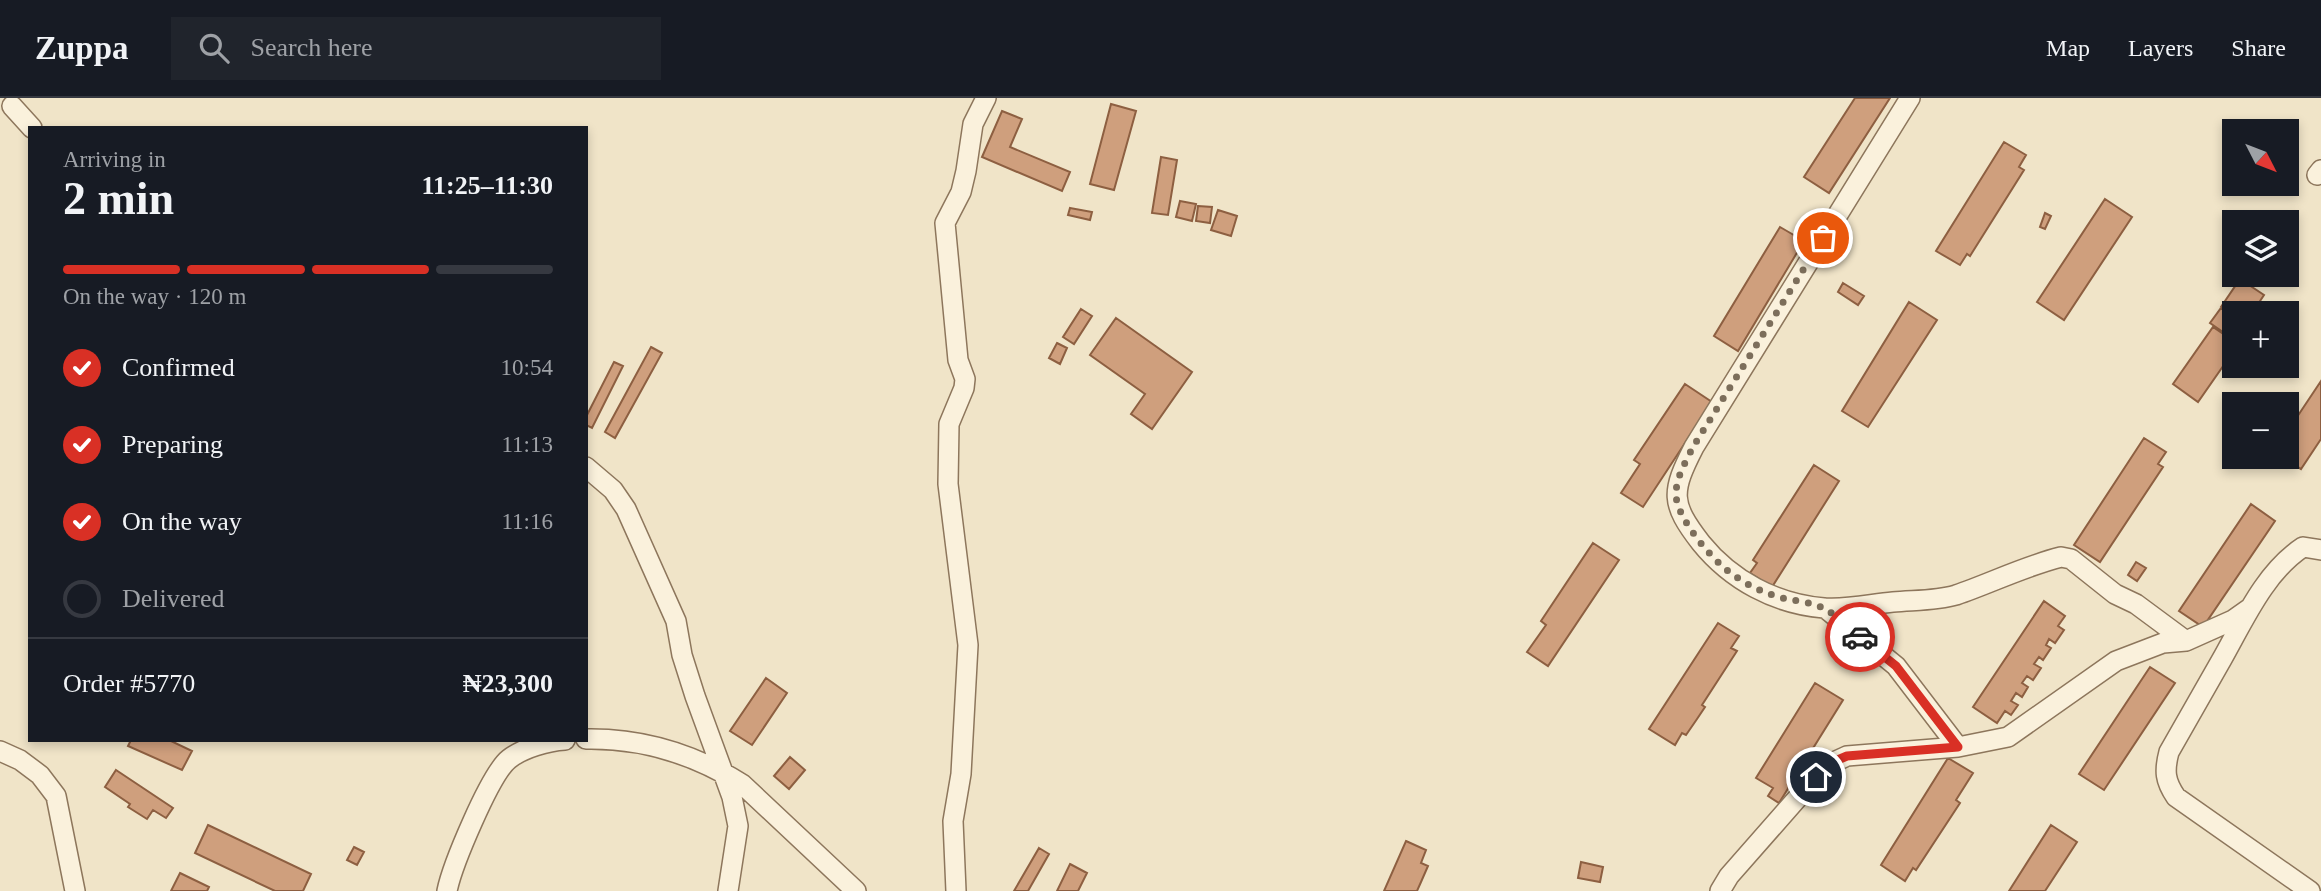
<!DOCTYPE html>
<meta charset="utf-8">
<style>
body{margin:0;font-family:Georgia,serif;background:#20242c;color:#f1f3f6;height:100vh;display:flex;flex-direction:column;font-size:26px;white-space:nowrap}
*{box-sizing:border-box;margin:0}
p{font-size:23px;color:#9ea1a6}
.icon{flex:none;width:38px;height:38px;fill:none;stroke:currentColor;stroke-width:2;stroke-linecap:round;stroke-linejoin:round}
.map{position:relative;flex:1;overflow:hidden}
.side{position:absolute;left:28px;top:28px;width:560px;height:616px;display:flex;flex-direction:column;background:#171b24;border-radius:0px;box-shadow:0 4px 10px #0003}
.side>*{flex:none}
.needle{width:46px;rotate:132deg}
.buttons{position:absolute;left:2222px;top:21px;display:grid;gap:14px}
.buttons a{display:grid;place-items:center;width:77px;height:77px;border-radius:0px;background:#171b24;box-shadow:0 4px 10px #0003;font-size:35px}
.pin{position:absolute;display:grid;place-items:center;width:60px;height:60px;color:#fff;margin:-30px;border:4px solid #fff;border-radius:50%;box-shadow:0 2px 7px #0007}
.courier{position:absolute;display:grid;place-items:center;width:70px;height:70px;margin:-35px;border:5px solid #d93025;border-radius:50%;background:#fff;color:#222;box-shadow:0 2px 9px #0007}
.head em{font-style:normal;font-weight:600}
.head div{display:flex;flex-direction:column-reverse}
.head{display:flex;align-items:center;justify-content:space-between;height:119px;padding:0 35px}
h1{font-size:46px;font-weight:600;line-height:52px}
.bar{display:grid;grid-template-columns:repeat(4,1fr);gap:10px 7px;align-content:center;height:84px;padding:0 35px}
.bar i{height:9px;border-radius:5px;background:#363941}
.bar .selected{background:#d93025}
.bar p{grid-column:span 4}
.line{display:flex;align-items:center;gap:18px;padding:0 35px;border-top:2px solid #363941}
.line div{flex:1}
ol{padding:0 35px;list-style:none}
li{display:flex;align-items:center;gap:21px;height:77px}
li p{margin-inline-start:auto}
li .icon{padding:7px;border-radius:50%;background:#d93025;color:#fff;stroke-width:4}
li:last-child{color:#9ea1a6}
li i{width:38px;height:38px;border:4px solid #363941;border-radius:50%}
header{display:flex;align-items:center;gap:42px;box-sizing:border-box;height:98px;padding:0 35px;background:#171b24;border-bottom:2px solid #363941}
header strong{font-size:33px}
nav{display:flex;gap:38px;margin-inline-start:auto;font-size:24px}
.search{width:490px;height:63px;background:#20242c;display:flex;align-items:center;gap:18px;box-sizing:border-box;padding:0 24px;border-radius:0px;color:#9ea1a6;font-size:26px}
.map>svg:first-child{display:block}
.building{fill:#cf9f7d;stroke:#8d5f41;stroke-width:2}
.lines{fill:none;stroke-linecap:round;stroke-linejoin:round}
.street-casing{stroke:#8d765c;stroke-width:22}
.street{stroke:#faf1dc;stroke-width:19}
.done{stroke:#7c6e5b;stroke-width:7;stroke-dasharray:0 12.6}
.route{stroke:#d93025;stroke-width:9}
</style>
<header>
<strong>Zuppa</strong>
<div class="search"><svg class="icon" aria-label="search" viewBox="0 0 24 24"><circle cx="10" cy="10" r="6"/><path d="M15 15l6 6"/></svg>Search here</div>
<nav><a>Map</a><a>Layers</a><a>Share</a></nav>
</header>
<div class="map">
<svg width="2321" height="793" viewBox="0 0 2321 793">
<rect width="100%" height="100%" fill="#f0e4c8"/>
<path class="building" d="M1855 0H1890L1829 95 1804 79Z
M1111 6 1136 13 1114 92 1090 86Z
M1002 13 1022 21 1010 49 1070 74 1062 93 982 59Z
M2004 44 2026 57 2019 69 2024 72 1970 158 1967 156 1960 167 1936 153Z
M1161 59 1177 62 1168 117 1152 115Z
M2105 101 2132 119 2064 222 2037 204Z
M1180 103 1196 106 1192 123 1176 119Z
M1198 108 1212 109 1210 125 1196 123Z
M1070 110 1092 114 1090 122 1068 117Z
M1218 112 1237 118 1231 138 1211 132Z
M2045 115 2051 118 2045 131 2040 129Z
M1780 129 1804 143 1738 253 1714 238Z
M2240 181 2264 197 2252 215H2235V218L2221 209Z
M1843 185 1864 198 1858 207 1838 194Z
M1909 204 1937 222 1868 329 1842 313Z
M2221 210 2235 220 2233 241 2210 225Z
M1081 211 1092 218 1074 246 1063 239Z
M1116 220 1192 274 1152 331 1131 316 1145 296 1090 257Z
M2213 229 2235 244V251L2198 304 2173 286Z
M1057 245 1067 250 1060 266 1049 260Z
M651 249 662 255 615 340 605 334Z
M614 264 623 268 592 330 586 327V319Z
M2321 283V341L2301 371 2283 359H2287V334Z
M1685 286 1712 304 1643 409 1621 395 1640 366 1634 362Z
M2144 340 2166 354 2158 366 2163 369 2100 464 2074 447Z
M1814 367 1839 383 1772 489 1750 475 1757 465 1753 462Z
M2251 406 2275 423 2203 529 2179 513Z
M1593 445 1619 462 1548 568 1527 554 1546 527 1541 523Z
M2136 464 2146 470 2137 483 2128 477Z
M2044 503 2065 518 2058 528 2064 532 2055 545 2049 541 2046 547 2051 550 2043 562 2039 559 2034 566 2041 570 2033 582 2027 578 2022 585 2028 589 2022 599 2016 595 2011 603 2018 607 2011 617 2005 613 1997 625 1973 609Z
M1718 525 1739 538 1731 550 1737 553 1702 607 1705 609 1697 621 1686 637 1682 635 1675 647 1649 631Z
M2150 569 2175 585 2104 692 2079 676Z
M766 580 787 595 752 647 730 633Z
M1815 585 1843 602 1779 705 1768 698 1773 690 1756 680Z
M131 642H169L192 653 182 672 128 648Z
M790 659 805 672 789 691 774 678Z
M1948 660 1973 675 1956 702 1960 705 1916 772 1913 770 1905 783 1881 767Z
M116 672 173 710 166 720 153 712 147 721 128 709 130 706 105 689Z
M208 727 311 776 303 793H275L195 755Z
M2051 727 2077 744 2045 793H2009Z
M1406 743 1426 752 1421 765 1428 768 1421 784 1417 793H1384Z
M354 749 364 754 357 767 347 762Z
M1039 750 1049 756 1028 793H1014Z
M1581 764 1603 769 1600 784 1578 780Z
M1070 766 1087 775 1078 793H1057Z
M180 775 209 789 207 793H171Z"/>
<g class="lines">
<defs>
<path id="street" d="M1910 0 1694 349C1671 394 1670 405 1701 445 1731 482 1775 506 1824 510 1846 512 1871 506 1893 504 1913 502 1936 503 1956 497 1991 485 2025 468 2061 459L2071 461 2115 496 2136 506 2186 543
M12 8 32 30
M2317 77 2321 72
M586 369 613 392 626 411 676 523 682 557 695 598 732 699 738 728 728 793
M1825 510 1896 568 1958 649
M586 641C642 640 694 656 742 686L856 793
M0 653 20 662 40 677 56 698 75 793
M447 793C452 768 490 676 509 661 523 650 548 643 565 642
M956 793 953 723 961 676 968 547 948 386 949 326 964 290 965 281 958 262 945 125 961 94 966 73 973 26 986 0
M1720 793 1729 778 1816 679 1834 664 1847 658 1958 649 2008 639 2116 563 2163 545 2186 543 2233 522 2250 510
M2310 793 2176 699C2165 683 2164 673 2169 654 2187 623 2204 592 2222 561 2244 522 2265 474 2303 449L2321 452"/>
</defs>
<use href="#street" class="street-casing"/>
<use href="#street" class="street"/>
</g>
<g class="lines">
<path class="done" d="M1823 140 1693 349C1686 363 1677 378 1676 394 1674 417 1710 459 1728 473 1741 483 1755 491 1770 496 1786 503 1813 503 1827 512 1838 519 1849 530 1860 539"/>
<path class="route" d="M1816 679 1833 664 1847 658 1958 649 1896 568 1860 539"/>
</g>
</svg>
<div class="buttons">
<a><svg class="needle" viewBox="-14 -14 28 28"><path d="M0-13l5 13h-10z" fill="#e53935"/><path d="M0 13l5-13h-10z" fill="#9ea1a6"/></svg></a>
<a><svg class="icon" aria-label="layers" viewBox="0 0 24 24"><path d="M12 4l9 5-9 5-9-5zM3 14l9 5 9-5"/></svg></a>
<a>+</a>
<a>−</a>
</div>
<div class="pin" style="left:1823px;top:140px;background:#ea580c"><svg class="icon" aria-label="bag" viewBox="0 0 24 24"><path d="M5 8h14l-1 12H6zM9 8a3 3 0 0 1 6 0"/></svg></div>
<div class="pin" style="left:1816px;top:679px;background:#1f2937"><svg class="icon" aria-label="home" viewBox="0 0 24 24"><path d="M3 11l9-7 9 7M6 9v11h12V9"/></svg></div>
<div class="courier" style="left:1860px;top:539px"><svg class="icon" aria-label="car" viewBox="0 0 24 24"><path d="M5 17H2v-5l4-1 3-4h7l3 4 3 1v5h-3M9 17h6M6 11h13"/><circle cx="7" cy="17" r="2"/><circle cx="17" cy="17" r="2"/></svg></div>
<section class="side">
<div class="head"><div><h1>2 min</h1><p>Arriving in</p></div><em>11:25–11:30</em></div>
<div class="bar"><i class="selected"></i><i class="selected"></i><i class="selected"></i><i></i><p>On the way · 120 m</p></div>
<ol>
<li><svg class="icon" aria-label="check" viewBox="0 0 24 24"><path d="M5 12l5 5 9-10"/></svg>Confirmed<p>10:54</p></li>
<li><svg class="icon" aria-label="check" viewBox="0 0 24 24"><path d="M5 12l5 5 9-10"/></svg>Preparing<p>11:13</p></li>
<li><svg class="icon" aria-label="check" viewBox="0 0 24 24"><path d="M5 12l5 5 9-10"/></svg>On the way<p>11:16</p></li>
<li><i></i>Delivered</li>
</ol>
<div class="line" style="height:91px"><div>Order #5770</div><b>₦23,300</b></div>
</section>
</div>
